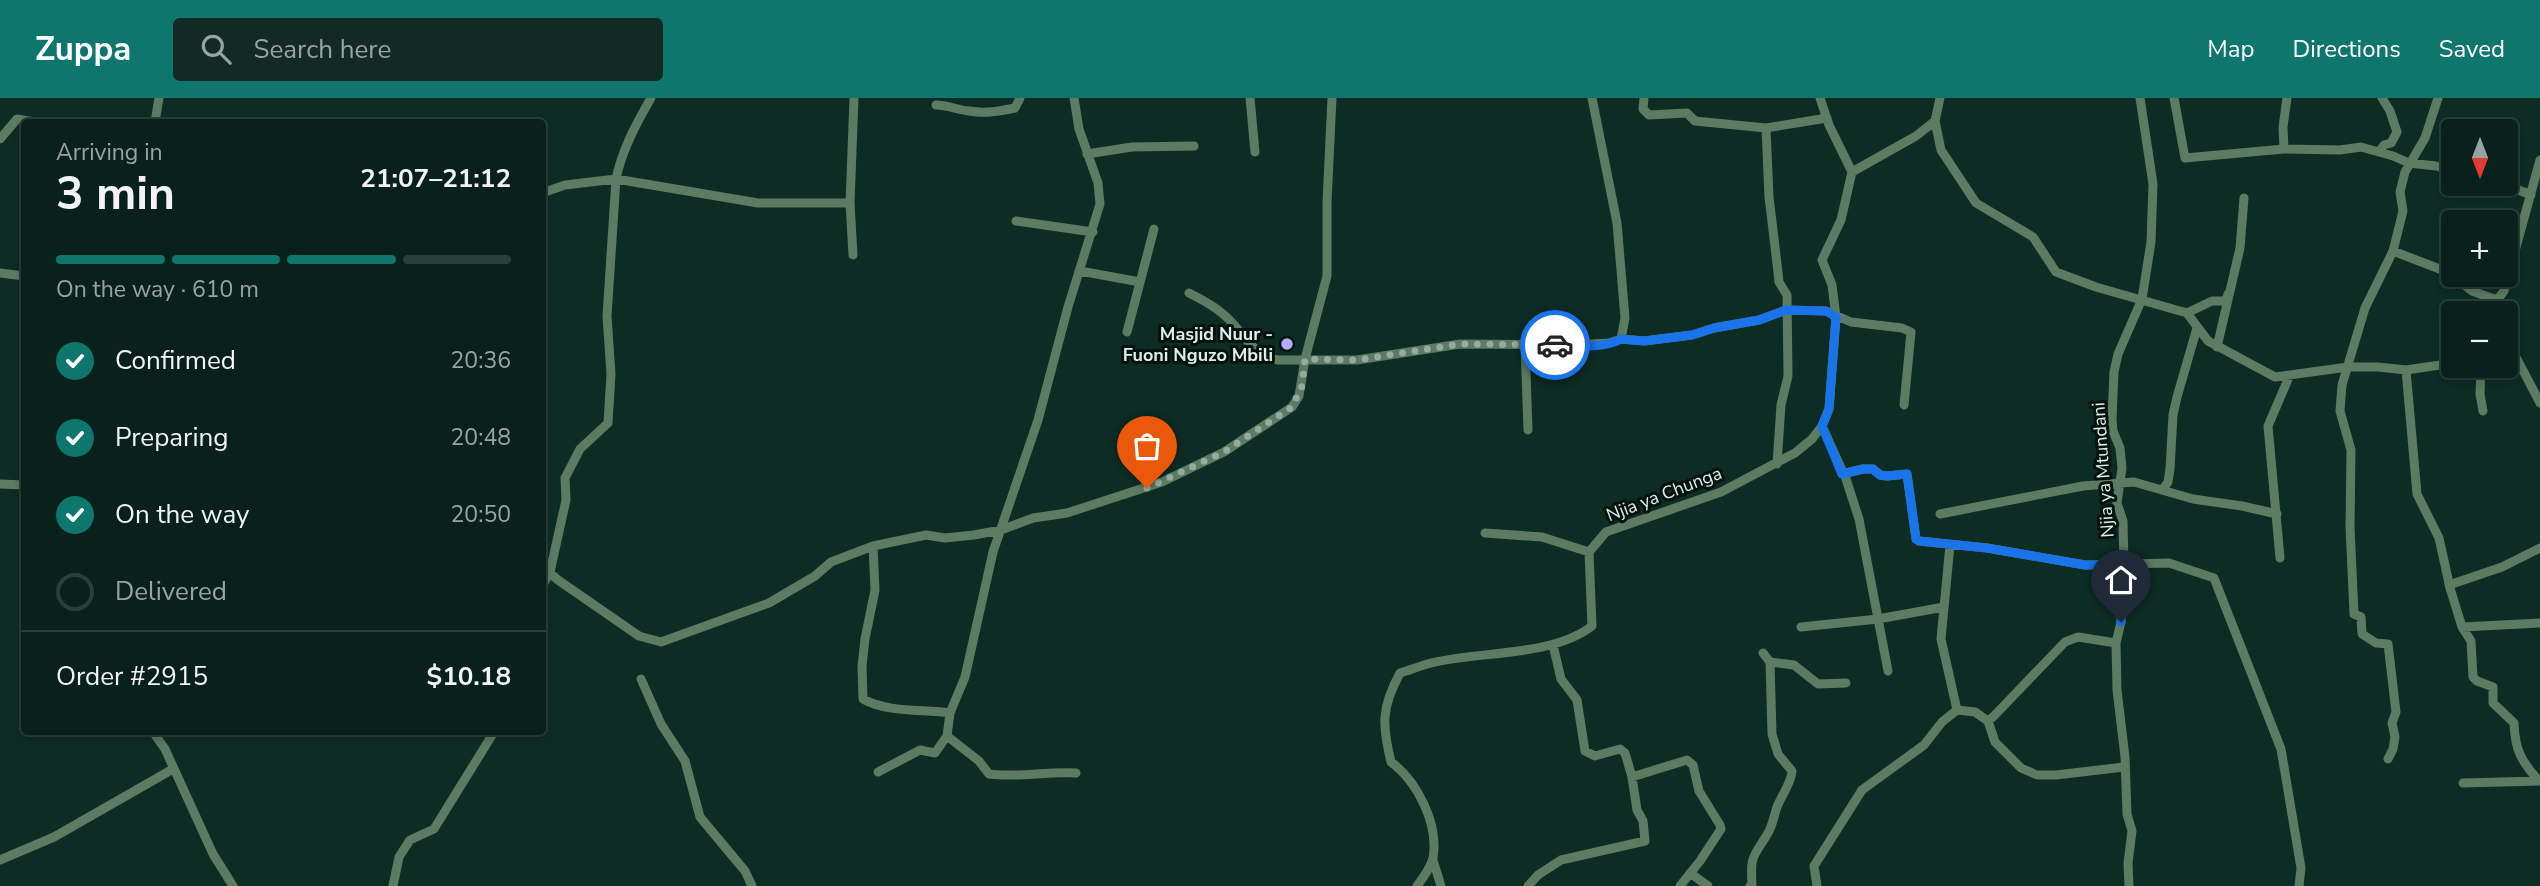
<!DOCTYPE html>
<meta charset="utf-8">
<style>
body{margin:0;font-family:"Nunito Sans",sans-serif;background:#132924;color:#f1f3f6;height:100vh;display:flex;flex-direction:column;font-size:26px;white-space:nowrap}
*{box-sizing:border-box;margin:0}
p{font-size:23px;color:#99a3a3}
.icon{flex:none;width:38px;height:38px;fill:none;stroke:currentColor;stroke-width:2;stroke-linecap:round;stroke-linejoin:round}
.map{position:relative;flex:1;overflow:hidden}
.sheet{position:absolute;left:21px;top:21px;width:525px;height:616px;display:flex;flex-direction:column;background:#0a211b;border-radius:7px;box-shadow:0 4px 10px #0003,0 0 0 2px #2a3e3a}
.sheet>*{flex:none}
.needle{width:46px;rotate:180deg}
.fabs{position:absolute;left:2441px;top:21px;display:grid;gap:14px}
.fabs a{display:grid;place-items:center;width:77px;height:77px;border-radius:7px;background:#0a211b;box-shadow:0 4px 10px #0003,0 0 0 2px #2a3e3a;font-size:35px}
.pin{position:absolute;display:grid;place-items:center;width:60px;height:60px;color:#fff;margin:-72px -30px;border-radius:50% 50% 50% 0;rotate:-45deg;box-shadow:0 0 7px #0007}
.pin .icon{rotate:45deg}
.courier{position:absolute;display:grid;place-items:center;width:70px;height:70px;margin:-35px;border:5px solid #1a73e8;border-radius:50%;background:#fff;color:#222;box-shadow:0 2px 9px #0007}
.summary em{font-style:normal;font-weight:700}
.summary div{display:flex;flex-direction:column-reverse}
.summary{display:flex;align-items:center;justify-content:space-between;height:119px;padding:0 35px}
h1{font-size:46px;font-weight:700;line-height:52px}
.bar{display:grid;grid-template-columns:repeat(4,1fr);gap:10px 7px;align-content:center;height:84px;padding:0 35px}
.bar i{height:9px;border-radius:5px;background:#2a3e3a}
.bar .current{background:#0f766e}
.bar p{grid-column:span 4}
.line{display:flex;align-items:center;gap:18px;padding:0 35px;border-top:2px solid #2a3e3a}
.line div{flex:1}
ol{padding:0 35px;list-style:none}
li{display:flex;align-items:center;gap:21px;height:77px}
li p{margin-inline-start:auto}
li .icon{padding:7px;border-radius:50%;background:#0f766e;color:#fff;stroke-width:4}
li:last-child{color:#99a3a3}
li i{width:38px;height:38px;border:4px solid #2a3e3a;border-radius:50%}
header{display:flex;align-items:center;gap:42px;box-sizing:border-box;height:98px;padding:0 35px;background:#0f766e;color:#fff}
header strong{font-size:33px}
nav{display:flex;gap:38px;margin-inline-start:auto;font-size:24px}
.search{width:490px;height:63px;background:#132924;display:flex;align-items:center;gap:18px;box-sizing:border-box;padding:0 24px;border-radius:7px;color:#99a3a3;font-size:26px}
.map>svg:first-child{display:block}
.lines{fill:none;stroke-linecap:round;stroke-linejoin:round}
.minor{stroke:#5c7b62;stroke-width:9}
.done{stroke:#94aaa3;stroke-width:7;stroke-dasharray:0 12.6}
.route{stroke:#1a73e8;stroke-width:9}
.poi-dot{fill:#afaefa;stroke:#06120e;stroke-width:2.5}
.labels{text-anchor:middle;stroke-width:6;stroke-linejoin:round;paint-order:stroke}
.poi-label{font-size:18px;font-weight:bold;fill:#ddeee8;stroke:#06120e;text-anchor:end}
.street-label{font-size:18px;fill:#ddeee8;stroke:#06120e}
</style>
<header>
<strong>Zuppa</strong>
<div class="search"><svg class="icon" aria-label="search" viewBox="0 0 24 24"><circle cx="10" cy="10" r="6"/><path d="M15 15l6 6"/></svg>Search here</div>
<nav><a>Map</a><a>Directions</a><a>Saved</a></nav>
</header>
<div class="map">
<svg width="2540" height="788" viewBox="0 0 2540 788">
<rect width="100%" height="100%" fill="#0d2c24"/>
<g class="lines">
<path class="minor" d="M1250 0 1255 54
M1592 0 1617 125 1625 220 1621 241
M1644 0 1643 11 1649 17 1687 15 1695 23 1766 30
M1820 0 1829 27 1852 74
M2174 0 2185 60 2284 51 2340 52 2361 49 2393 58 2409 65 2436 68 2454 73
M936 7C948 7 957 12 969 13 985 16 1000 13 1015 10L1020 0
M1935 23 1941 52 1976 105 2033 139 2056 174 2096 189 2187 215 2208 243 2275 279 2348 269H2378L2406 272 2454 265
M155 24 159 0
M0 41 17 21 34 24
M2284 51 2283 29 2287 0
M2379 54 2384 47 2391 45 2397 34 2390 13 2382 0
M1087 56 1132 49 1194 48
M2504 86 2531 97
M542 95 565 87 616 81 758 105H850L854 0
M850 105 853 157
M1016 123 1093 134
M2393 153 2437 170 2453 178 2472 193 2497 202
M1080 173 1140 184
M0 175 24 178
M1189 195C1201 201 1213 207 1223 216 1244 233 1248 255 1278 262H1357L1460 246 1574 247 1609 245 1621 241 1644 243 1692 237 1714 230 1759 222 1786 212 1826 213 1851 224 1902 230 1911 234 1904 307
M2187 215 2212 203H2226L2228 196
M2492 215 2497 202 2504 193 2540 62
M1127 234 1154 131
M2506 240 2540 305
M1525 247 1528 332
M2217 249 2240 150 2244 100
M2481 268 2480 296 2483 313
M2406 272 2417 396 2439 440 2450 490 2462 529 2471 543 2473 579 2477 583 2493 589V605L2514 625C2515 652 2521 663 2539 683
M1822 328 1846 381 1859 421 1888 573
M1777 366 1781 307 1788 278 1787 197 1779 184 1778 174 1769 99 1766 30 1827 20
M1842 376 1863 371H1873L1880 377 1887 378 1907 376 1916 441 1919 443 1987 450 2085 467 2169 465 2214 480 2281 651 2301 770 2299 788
M0 386 24 387
M2163 391 2168 384 2170 371 2173 317 2177 299 2197 230
M1940 416 2083 388 2134 384 2193 401 2242 408 2277 416
M1485 435 1542 439 1589 454
M1950 447 1941 541 1957 612
M873 448 875 492 865 541 862 568 863 601C888 615 922 611 950 615
M2280 460 2268 328 2289 279
M542 468 558 482 639 538 661 544 769 505 815 478 831 464 873 448 926 437 945 440 974 437 1001 432 1033 420 1067 415 1162 384 1224 354 1292 309 1299 298 1305 261 1327 178V104L1332 0
M2449 487 2502 469 2540 450
M542 489 550 474 566 402 565 380 580 351 608 325 611 276 607 218 616 81C622 52 636 26 651 0
M1801 529 1878 521 1944 509
M2462 529 2540 525
M1770 564 1794 567 1818 586 1846 585
M641 581 661 626 685 663 700 719 745 773 752 788
M1988 623 1995 644 2021 670 2037 677H2056L2124 669
M153 634 165 651 213 756 233 788
M947 638 979 663 989 676C1017 680 1047 673 1076 675
M2388 661 2393 651 2395 639 2392 625 2396 614 2388 546 2376 545 2362 536 2361 519 2354 516 2350 429 2351 352 2340 313 2342 287 2365 210 2393 153 2403 113 2400 94 2405 74 2425 40 2438 0
M878 674 920 652 935 655 947 638 950 615 965 579 993 454 1038 322 1068 209 1100 106 1098 85 1079 31 1074 0
M1632 679 1687 662 1693 667 1699 693 1720 727 1721 731 1700 763 1680 788
M2463 685 2540 683
M0 762 54 739 173 671
M1433 762 1441 788
M1690 775 1708 788
M393 788 399 759 410 742 434 731 494 634
M1417 788C1423 780 1431 769 1433 760 1439 726 1417 683 1391 664 1382 627 1381 610 1400 575 1410 572 1420 568 1431 565 1479 553 1552 559 1592 528L1589 454 1606 434 1721 394 1795 355 1812 341 1822 328 1829 311 1836 219 1832 187 1822 162 1841 122 1852 74 1916 38 1935 23 1940 0
M1528 788 1538 777 1561 762 1645 743 1643 723 1637 712 1632 679 1625 655 1620 651 1595 658 1585 653 1577 602 1561 581 1553 547
M1750 788 1752 786C1750 756 1754 759 1768 735 1773 727 1774 717 1777 709 1782 696 1791 686 1792 673L1778 656 1772 636 1770 564 1763 555
M1817 788 1814 768 1862 692 1924 647 1942 624 1957 612 1975 614 1988 623 1993 619 2065 544 2078 539 2116 545
M2129 788 2128 765 2132 733 2127 716 2125 659 2117 592 2116 545 2121 524 2124 467 2123 423 2117 405 2122 370 2120 350 2113 333 2112 321 2114 274 2118 256 2142 201 2151 144 2153 86 2140 0"/>
</g>
<g class="lines">
<path class="done" d="M1147 390 1224 354 1292 309 1302 288 1305 261 1357 262 1460 246 1555 247"/>
<path class="route" d="M1555 247C1575 247 1605 251 1621 241L1644 243 1692 237 1714 230 1759 222 1786 212 1826 213 1836 219 1829 311 1822 328 1842 376 1863 371H1873L1880 377 1887 378 1907 376 1916 441 1919 443 1987 450 2085 467H2124L2121 524"/>
</g>
<circle class="poi-dot" cx="1287" cy="246" r="7"/>
<g class="labels">
<g class="poi-label">
<text x="1273" y="242">Masjid Nuur -<tspan x="1273" dy="21">Fuoni Nguzo Mbili</tspan></text>
</g>
<g class="street-label">
<text transform="translate(2103 372) rotate(-94)" y="6">Njia ya Mtundani</text>
<text transform="translate(1664 396) rotate(-21)" y="6">Njia ya Chunga</text>
</g>
</g>
</svg>
<div class="fabs">
<a><svg class="needle" viewBox="-14 -14 28 28"><path d="M0-13l5 13h-10z" fill="#e53935"/><path d="M0 13l5-13h-10z" fill="#99a3a3"/></svg></a>
<a>+</a>
<a>−</a>
</div>
<div class="pin" style="left:1147px;top:390px;background:#ea580c"><svg class="icon" aria-label="bag" viewBox="0 0 24 24"><path d="M5 8h14l-1 12H6zM9 8a3 3 0 0 1 6 0"/></svg></div>
<div class="pin" style="left:2121px;top:524px;background:#1f2937"><svg class="icon" aria-label="home" viewBox="0 0 24 24"><path d="M3 11l9-7 9 7M6 9v11h12V9"/></svg></div>
<div class="courier" style="left:1555px;top:247px"><svg class="icon" aria-label="car" viewBox="0 0 24 24"><path d="M5 17H2v-5l4-1 3-4h7l3 4 3 1v5h-3M9 17h6M6 11h13"/><circle cx="7" cy="17" r="2"/><circle cx="17" cy="17" r="2"/></svg></div>
<section class="sheet">
<div class="summary"><div><h1>3 min</h1><p>Arriving in</p></div><em>21:07–21:12</em></div>
<div class="bar"><i class="current"></i><i class="current"></i><i class="current"></i><i></i><p>On the way · 610 m</p></div>
<ol>
<li><svg class="icon" aria-label="check" viewBox="0 0 24 24"><path d="M5 12l5 5 9-10"/></svg>Confirmed<p>20:36</p></li>
<li><svg class="icon" aria-label="check" viewBox="0 0 24 24"><path d="M5 12l5 5 9-10"/></svg>Preparing<p>20:48</p></li>
<li><svg class="icon" aria-label="check" viewBox="0 0 24 24"><path d="M5 12l5 5 9-10"/></svg>On the way<p>20:50</p></li>
<li><i></i>Delivered</li>
</ol>
<div class="line" style="height:91px"><div>Order #2915</div><b>$10.18</b></div>
</section>
</div>
